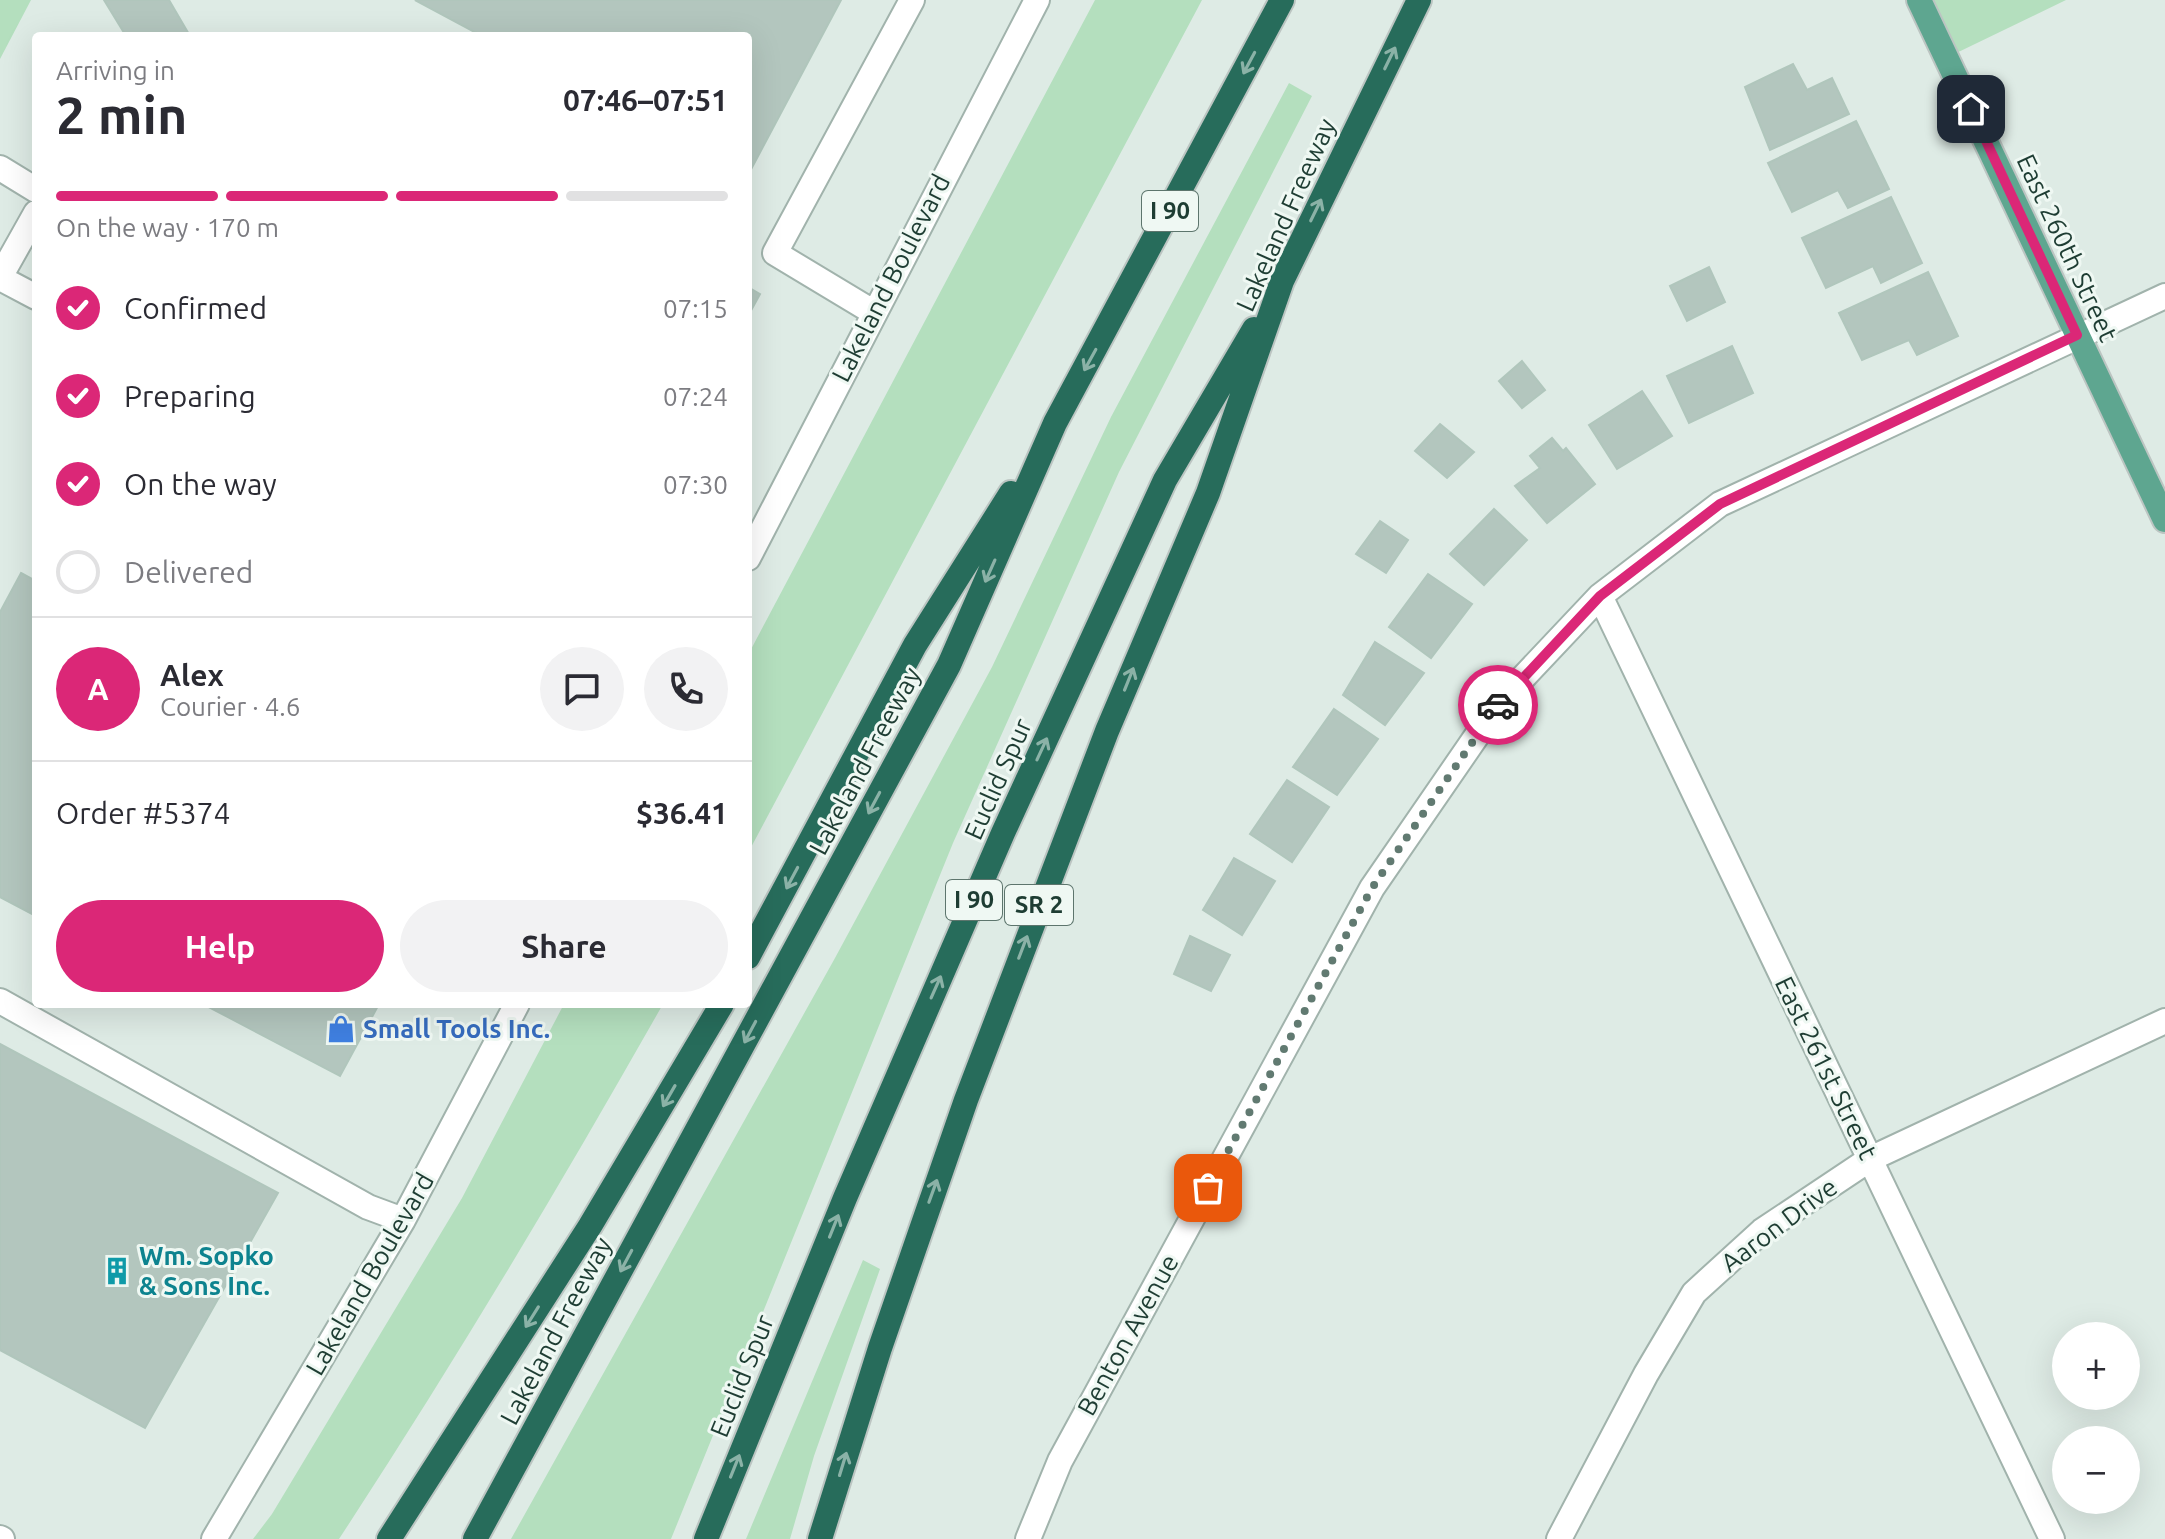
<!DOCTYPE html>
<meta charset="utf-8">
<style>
body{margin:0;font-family:Ubuntu,sans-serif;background:#f2f2f3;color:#2b2b33;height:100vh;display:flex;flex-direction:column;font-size:30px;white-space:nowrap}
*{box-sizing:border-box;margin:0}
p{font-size:26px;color:#7c7c81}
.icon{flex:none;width:44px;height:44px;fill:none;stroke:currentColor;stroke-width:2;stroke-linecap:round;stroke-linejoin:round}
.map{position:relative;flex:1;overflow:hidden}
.details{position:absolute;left:32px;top:32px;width:720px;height:976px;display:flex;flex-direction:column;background:#fff;border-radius:8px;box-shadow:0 8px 32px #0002}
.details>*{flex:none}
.tools{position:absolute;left:2052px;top:1322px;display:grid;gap:16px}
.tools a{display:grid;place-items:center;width:88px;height:88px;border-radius:50%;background:#fff;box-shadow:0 8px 32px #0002;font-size:40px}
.pin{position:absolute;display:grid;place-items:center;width:68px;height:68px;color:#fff;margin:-34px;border-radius:16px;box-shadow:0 4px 12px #0006}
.courier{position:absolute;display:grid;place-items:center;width:80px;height:80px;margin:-40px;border:6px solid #db2777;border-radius:50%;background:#fff;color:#222;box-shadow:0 2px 10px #0007}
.overview em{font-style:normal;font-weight:600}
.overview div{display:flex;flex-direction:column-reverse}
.overview{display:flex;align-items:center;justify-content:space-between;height:136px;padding:0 24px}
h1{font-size:52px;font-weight:600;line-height:60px}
.bar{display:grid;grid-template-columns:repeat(4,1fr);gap:12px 8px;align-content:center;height:96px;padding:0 24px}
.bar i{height:10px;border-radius:6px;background:#e1e1e2}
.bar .on{background:#db2777}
.bar p{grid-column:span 4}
.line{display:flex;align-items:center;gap:20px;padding:0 24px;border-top:2px solid #e1e1e2}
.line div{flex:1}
.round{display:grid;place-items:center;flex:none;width:84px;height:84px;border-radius:42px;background:#f2f2f3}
ol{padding:0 24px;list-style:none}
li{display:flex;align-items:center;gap:24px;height:88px}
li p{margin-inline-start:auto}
li .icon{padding:8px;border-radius:50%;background:#db2777;color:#fff;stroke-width:4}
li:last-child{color:#7c7c81}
li i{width:44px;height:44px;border:4px solid #e1e1e2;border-radius:50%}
.primary-button{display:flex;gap:16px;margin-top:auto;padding:16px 24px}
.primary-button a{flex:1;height:92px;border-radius:48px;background:#db2777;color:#fff;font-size:32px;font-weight:600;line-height:92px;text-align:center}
.primary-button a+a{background:#f2f2f3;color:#2b2b33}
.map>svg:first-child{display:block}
.green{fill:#b4dfbe}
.building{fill:#b3c6be;stroke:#b0c6bc;stroke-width:2}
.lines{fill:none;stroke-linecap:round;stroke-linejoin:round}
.minor-casing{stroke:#a1b3ac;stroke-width:28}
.major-casing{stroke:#bcc5c2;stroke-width:28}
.highway-casing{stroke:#bcc5c2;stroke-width:28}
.minor{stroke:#fff;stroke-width:24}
.major{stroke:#5ea690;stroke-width:24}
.highway{stroke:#276c5b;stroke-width:24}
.oneway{stroke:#8bb2a7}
.done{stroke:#617a71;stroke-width:8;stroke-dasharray:0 14.4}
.route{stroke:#db2777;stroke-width:10}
.labels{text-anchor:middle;stroke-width:6;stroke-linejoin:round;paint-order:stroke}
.shield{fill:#eff8f3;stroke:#5d756d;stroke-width:2}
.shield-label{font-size:24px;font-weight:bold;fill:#1e3d33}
.street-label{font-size:26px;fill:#1e3d33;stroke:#eff8f3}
.shop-label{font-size:26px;font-weight:bold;fill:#366cbe;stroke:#eff8f3;text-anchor:start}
.culture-label{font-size:26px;font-weight:bold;fill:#0d838f;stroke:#eff8f3;text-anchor:start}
</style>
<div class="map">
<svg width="2165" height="1539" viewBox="0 0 2165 1539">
<rect width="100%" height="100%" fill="#deebe5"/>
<path class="green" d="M0 0H31L0 59Z
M1095 0H1202L748 853V655Z
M1919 0H2066L1946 58Z
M1289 83 1312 96 1119 472 953 843 671 1539H511L835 958 992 667 1111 417Z
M564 1004H663C560 1186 453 1365 339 1539H253L272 1514 462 1198Z
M863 1260 880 1269 814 1456 790 1539H746Z"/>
<path class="building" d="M104 0H169L190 36H126Z
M415 0H841L748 175V36H482Z
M1793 64 1807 90 1832 78 1849 114 1770 150 1745 87Z
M1856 121 1889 189 1848 208 1838 190 1792 212 1768 163Z
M1891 197 1922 263 1881 283 1873 266 1826 288 1802 238Z
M1709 267 1725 302 1687 321 1670 286Z
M1928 272 1958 336 1917 355 1909 340 1862 360 1839 313Z
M748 287 760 294 748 316Z
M1732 346 1753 393 1689 423 1667 376Z
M1522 361 1545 390 1522 408 1499 381Z
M1642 391 1672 436 1617 469 1589 425Z
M1440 424 1474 452 1447 478 1415 451Z
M1552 438 1563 451 1566 448 1595 484 1547 523 1515 486 1540 468 1530 456Z
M1494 509 1527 540 1484 585 1450 554Z
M1380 521 1408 540 1386 573 1356 554Z
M21 573 36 581V916L0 897V612Z
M1428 574 1472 604 1431 658 1389 627Z
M1375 642 1424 673 1385 725 1343 695Z
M1334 709 1378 739 1337 795 1293 767Z
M1287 780 1329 807 1292 862 1250 834Z
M1234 858 1275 881 1242 935 1203 910Z
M1190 936 1230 955 1211 991 1174 974Z
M203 1004H379L340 1076Z
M0 1044 278 1193 145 1428 0 1350Z"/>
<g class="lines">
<defs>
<path id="minor" d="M0 168 36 190
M0 277 36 213
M0 278 36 297
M873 312 775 253 912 0
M748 558 1037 0
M1600 596 2052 1539
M0 1001 368 1207 403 1220
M0 1538 2 1539
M214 1539 403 1220 517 1004
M1028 1539 1060 1461 1372 888 1500 702 1600 596 1720 504 2165 296
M1559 1539 1646 1374 1694 1293 1762 1231 1870 1159 2165 1021"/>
<path id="major" d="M1919 0 2165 520"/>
<path id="highway" d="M748 957 915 645 1011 493
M389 1539 590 1226 722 1004
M475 1539 949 665 1055 423 1282 0
M706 1539 845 1198 1003 833 1165 480 1254 329
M820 1539 880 1348 966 1100 1107 731 1208 493 1282 281 1419 0"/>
</defs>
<use href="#minor" class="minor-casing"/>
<use href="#major" class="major-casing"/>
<use href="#highway" class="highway-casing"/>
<use href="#minor" class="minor"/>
<use href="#major" class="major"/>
<use href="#highway" class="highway"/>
</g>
<defs><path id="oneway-shaft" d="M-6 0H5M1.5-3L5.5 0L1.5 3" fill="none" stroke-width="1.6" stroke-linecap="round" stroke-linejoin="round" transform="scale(2)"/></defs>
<g class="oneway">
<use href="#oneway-shaft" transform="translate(1390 58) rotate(-64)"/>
<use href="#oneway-shaft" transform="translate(1249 63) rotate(118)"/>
<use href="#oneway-shaft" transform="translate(1316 210) rotate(-64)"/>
<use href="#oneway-shaft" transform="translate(1090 360) rotate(119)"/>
<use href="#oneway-shaft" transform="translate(990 571) rotate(114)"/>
<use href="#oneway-shaft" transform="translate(1129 679) rotate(-68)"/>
<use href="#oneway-shaft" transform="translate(1042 749) rotate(-65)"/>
<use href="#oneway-shaft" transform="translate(874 803) rotate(118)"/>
<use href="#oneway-shaft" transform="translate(792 878) rotate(118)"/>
<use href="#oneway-shaft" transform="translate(1023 947) rotate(-69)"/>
<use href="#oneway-shaft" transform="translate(936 987) rotate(-66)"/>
<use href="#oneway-shaft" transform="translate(750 1032) rotate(118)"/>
<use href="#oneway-shaft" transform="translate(669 1096) rotate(120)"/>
<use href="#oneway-shaft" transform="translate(933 1191) rotate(-70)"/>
<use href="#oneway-shaft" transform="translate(834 1226) rotate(-68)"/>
<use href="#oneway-shaft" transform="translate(626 1261) rotate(118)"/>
<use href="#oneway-shaft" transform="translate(532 1317) rotate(122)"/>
<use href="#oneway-shaft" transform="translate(843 1464) rotate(-73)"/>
<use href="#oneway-shaft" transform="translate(735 1466) rotate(-68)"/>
</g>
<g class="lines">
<path class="done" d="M1208 1188 1372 888 1498 705"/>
<path class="route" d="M1498 705 1600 596 1720 504 2077 335 1971 109"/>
</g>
<defs>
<symbol id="shop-bare" viewBox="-9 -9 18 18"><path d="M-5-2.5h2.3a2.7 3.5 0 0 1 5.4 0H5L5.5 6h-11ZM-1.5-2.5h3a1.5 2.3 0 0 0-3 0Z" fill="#3f7fe0" stroke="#eff8f3" stroke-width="2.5" paint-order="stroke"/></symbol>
<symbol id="building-bare" viewBox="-9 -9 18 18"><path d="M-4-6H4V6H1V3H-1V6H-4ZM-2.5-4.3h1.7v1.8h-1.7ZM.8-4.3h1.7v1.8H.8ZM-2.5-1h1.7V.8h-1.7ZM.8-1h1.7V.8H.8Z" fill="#0f9aa8" stroke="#eff8f3" stroke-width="2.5" paint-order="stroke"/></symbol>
</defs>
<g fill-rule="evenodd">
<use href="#shop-bare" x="321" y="1009" width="40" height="40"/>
<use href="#building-bare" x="97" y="1251" width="40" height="40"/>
</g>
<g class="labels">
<g class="shield">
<rect x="1142" y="191" width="56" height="40" rx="6"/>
<rect x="946" y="880" width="56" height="40" rx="6"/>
<rect x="1005" y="885" width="68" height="40" rx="6"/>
</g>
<g class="shield-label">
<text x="1170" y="219">I 90</text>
<text x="974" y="908">I 90</text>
<text x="1039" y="913">SR 2</text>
</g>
<g class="street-label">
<text transform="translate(1286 215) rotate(-66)" y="9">Lakeland Freeway</text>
<text transform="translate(2067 248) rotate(65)" y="9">East 260th Street</text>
<text transform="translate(891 278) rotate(-63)" y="9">Lakeland Boulevard</text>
<text transform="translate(865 761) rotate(-62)" y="9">Lakeland Freeway</text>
<text transform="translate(998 779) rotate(-66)" y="9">Euclid Spur</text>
<text transform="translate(1826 1068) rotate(64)" y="9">East 261st Street</text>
<text transform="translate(1779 1225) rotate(-37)" y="9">Aaron Drive</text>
<text transform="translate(370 1274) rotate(-60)" y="9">Lakeland Boulevard</text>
<text transform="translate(556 1331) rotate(-62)" y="9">Lakeland Freeway</text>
<text transform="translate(1128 1335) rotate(-61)" y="9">Benton Avenue</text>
<text transform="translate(742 1376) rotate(-68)" y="9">Euclid Spur</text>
</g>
<g class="shop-label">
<text x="363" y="1038">Small Tools Inc.</text>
</g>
<g class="culture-label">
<text x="139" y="1265">Wm. Sopko<tspan x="139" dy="30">&amp; Sons Inc.</tspan></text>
</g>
</g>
</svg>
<div class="tools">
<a>+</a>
<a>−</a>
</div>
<div class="pin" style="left:1208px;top:1188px;background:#ea580c"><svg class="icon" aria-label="bag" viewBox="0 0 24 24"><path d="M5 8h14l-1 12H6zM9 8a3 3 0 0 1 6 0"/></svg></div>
<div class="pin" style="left:1971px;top:109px;background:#1f2937"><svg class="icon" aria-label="home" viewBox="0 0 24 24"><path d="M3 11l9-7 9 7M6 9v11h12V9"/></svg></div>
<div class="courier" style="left:1498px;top:705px"><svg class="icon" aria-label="car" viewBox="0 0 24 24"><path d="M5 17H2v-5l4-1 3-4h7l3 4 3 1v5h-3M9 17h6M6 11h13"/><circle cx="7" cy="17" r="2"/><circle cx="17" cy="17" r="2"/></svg></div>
<section class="details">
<div class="overview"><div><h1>2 min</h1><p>Arriving in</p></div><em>07:46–07:51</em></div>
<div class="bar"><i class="on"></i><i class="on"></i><i class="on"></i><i></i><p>On the way · 170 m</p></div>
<ol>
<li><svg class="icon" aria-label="check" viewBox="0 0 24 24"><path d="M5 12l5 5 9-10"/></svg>Confirmed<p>07:15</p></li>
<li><svg class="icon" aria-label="check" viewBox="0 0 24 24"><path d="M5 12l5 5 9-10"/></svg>Preparing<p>07:24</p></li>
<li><svg class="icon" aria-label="check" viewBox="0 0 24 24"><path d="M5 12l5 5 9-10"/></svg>On the way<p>07:30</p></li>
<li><i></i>Delivered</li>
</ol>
<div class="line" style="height:144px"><b class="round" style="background:#db2777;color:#fff">A</b><div><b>Alex</b><p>Courier · 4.6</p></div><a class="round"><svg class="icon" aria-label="chat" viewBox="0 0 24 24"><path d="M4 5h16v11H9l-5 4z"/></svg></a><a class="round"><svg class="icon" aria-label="phone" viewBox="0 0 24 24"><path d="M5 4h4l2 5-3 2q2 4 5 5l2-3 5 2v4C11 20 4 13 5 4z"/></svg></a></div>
<div class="line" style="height:104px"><div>Order #5374</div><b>$36.41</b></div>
<div class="primary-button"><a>Help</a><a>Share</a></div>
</section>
</div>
